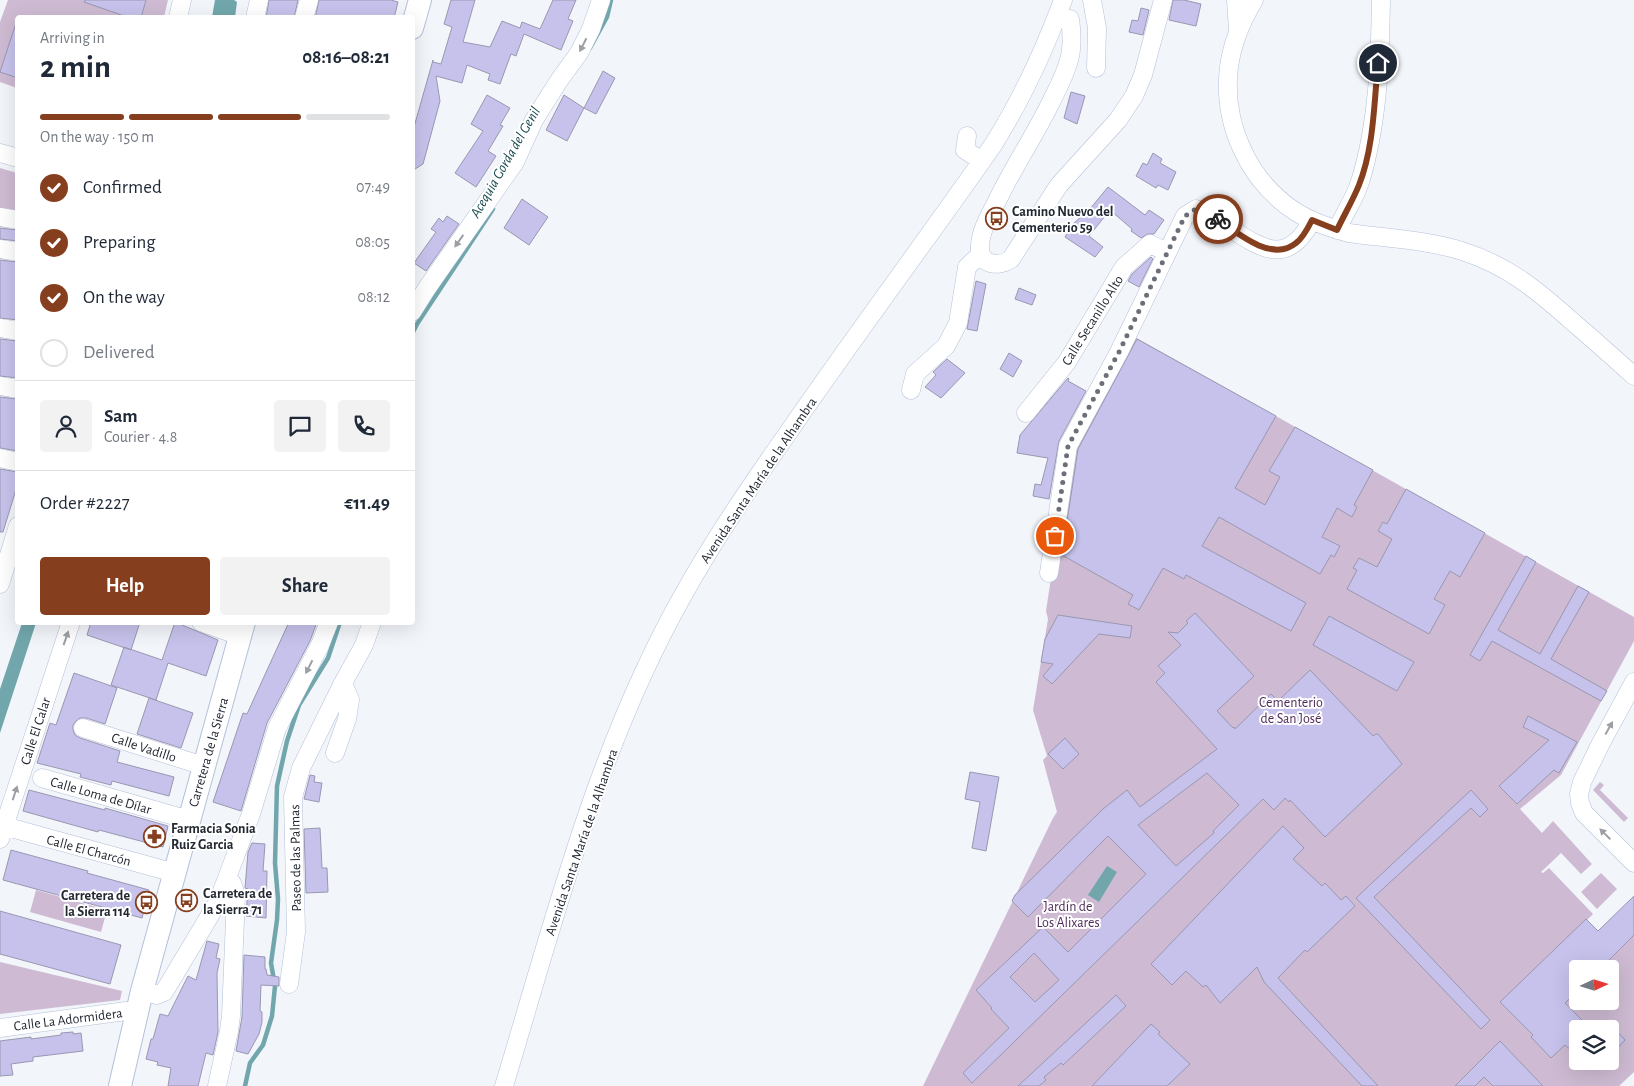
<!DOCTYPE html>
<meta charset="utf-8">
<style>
body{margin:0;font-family:"Alegreya Sans",sans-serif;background:#f2f2f3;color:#1f2937;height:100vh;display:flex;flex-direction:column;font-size:19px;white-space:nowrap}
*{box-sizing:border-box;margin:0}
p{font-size:16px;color:#747a83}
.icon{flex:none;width:28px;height:28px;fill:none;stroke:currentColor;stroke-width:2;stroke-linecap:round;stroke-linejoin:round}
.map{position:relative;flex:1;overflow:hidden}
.drawer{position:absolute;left:15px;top:15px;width:400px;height:610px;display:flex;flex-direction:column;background:#fff;border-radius:5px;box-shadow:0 5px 20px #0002}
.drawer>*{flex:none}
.needle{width:32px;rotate:86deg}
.tools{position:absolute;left:1569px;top:960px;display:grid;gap:10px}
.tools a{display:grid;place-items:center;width:50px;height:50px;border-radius:5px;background:#fff;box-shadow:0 5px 20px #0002;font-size:25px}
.pin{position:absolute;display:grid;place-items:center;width:42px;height:42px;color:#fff;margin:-21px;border:2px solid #fff;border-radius:50%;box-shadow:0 1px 5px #0007}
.courier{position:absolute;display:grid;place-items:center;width:50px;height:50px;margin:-25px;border:4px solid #863f1e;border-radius:50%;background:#fff;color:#222;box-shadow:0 1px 6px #0007}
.overview em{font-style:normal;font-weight:700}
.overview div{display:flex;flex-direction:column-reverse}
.overview{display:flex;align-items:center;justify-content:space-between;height:85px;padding:0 25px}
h1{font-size:32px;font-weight:700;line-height:38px}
.bar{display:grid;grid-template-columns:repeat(4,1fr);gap:8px 5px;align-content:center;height:60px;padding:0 25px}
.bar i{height:6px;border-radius:4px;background:#e0e1e3}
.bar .active{background:#863f1e}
.bar p{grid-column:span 4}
.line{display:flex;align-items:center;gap:12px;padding:0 25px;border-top:1px solid #e0e1e3}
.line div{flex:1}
.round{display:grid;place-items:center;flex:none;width:52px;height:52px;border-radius:5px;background:#f2f2f3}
ol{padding:0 25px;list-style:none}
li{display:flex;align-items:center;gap:15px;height:55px}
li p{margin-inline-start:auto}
li .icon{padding:5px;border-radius:50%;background:#863f1e;color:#fff;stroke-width:4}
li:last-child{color:#747a83}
li i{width:28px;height:28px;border:2px solid #e0e1e3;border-radius:50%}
.action{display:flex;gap:10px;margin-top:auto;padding:10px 25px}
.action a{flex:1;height:58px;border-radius:5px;background:#863f1e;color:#fff;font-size:20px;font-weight:700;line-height:58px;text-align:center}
.action a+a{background:#f2f2f3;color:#1f2937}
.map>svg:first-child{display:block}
.green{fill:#cebbd3;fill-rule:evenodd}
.water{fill:#71a7ac}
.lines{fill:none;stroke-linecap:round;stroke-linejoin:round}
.stream{stroke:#71a7ac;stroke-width:4.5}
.building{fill:#c6c2eb;stroke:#9997b1;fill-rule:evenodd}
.minor-casing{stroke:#b3c1d9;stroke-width:19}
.major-casing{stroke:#b3c1d9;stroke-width:24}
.minor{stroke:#fff;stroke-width:18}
.major{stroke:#fff;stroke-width:22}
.oneway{fill:#9c9fa3}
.done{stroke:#6b7078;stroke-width:5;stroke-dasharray:0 9}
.route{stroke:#863f1e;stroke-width:6}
.labels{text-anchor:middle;stroke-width:4;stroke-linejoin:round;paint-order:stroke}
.poi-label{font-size:14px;font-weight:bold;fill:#232932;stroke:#fff;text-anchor:start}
.street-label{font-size:14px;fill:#232932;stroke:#fff}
.park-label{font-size:14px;fill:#4f2c5a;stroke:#fff}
.water-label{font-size:15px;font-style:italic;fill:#194a4e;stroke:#fff}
</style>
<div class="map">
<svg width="1634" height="1086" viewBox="0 0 1634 1086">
<rect width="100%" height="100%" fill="#f2f5fa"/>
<path class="green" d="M8 0H168L164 17 18 18 17 88 0 82V22Z
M0 168 17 173V221L0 218Z
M1133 336 1634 617V641L1561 775 1520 809 1542 833 1553 821 1592 864 1581 874 1561 853 1541 872 1543 873 1549 868 1593 914 1587 920 1598 931 1634 905V1072L1619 1086H923L1053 818 1057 812 1043 760 1047 756 1033 710 1048 619 1046 611 1071 446ZM1578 969H1610V1001H1578ZM1578 1029H1610V1061H1578Z
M1600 782 1604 785 1600 790 1628 818 1624 822 1593 790Z
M1601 873 1617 889 1597 909 1581 892Z
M36 890 107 910 101 932 30 912Z
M0 962 122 991 120 1000 0 1014Z"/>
<path class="water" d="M215 0H234L237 2 235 17H212Z
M22 623H36L0 733V689Z
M1107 866 1117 872 1099 902 1088 895Z"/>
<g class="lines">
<path class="stream" d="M590 48 607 17 611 0
M412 334 417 324 493 209
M245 1086 250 1063 263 1045 272 1016 275 986 271 963 277 920 278 899 275 863 277 786 287 741 299 705 328 658 340 622"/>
</g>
<path class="building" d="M85 0H146L141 18H130L84 2Z
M269 0H298L294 18H266Z
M319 0H391L398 2 394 18H315Z
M451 0H475L463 42 490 47 502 21 520 28 522 22 540 29 553 0H576L568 19 573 21 561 50 524 34 516 56 511 54 500 84 488 80 490 74 467 65 462 83 436 76 440 101 423 164 412 171V134L433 60V62L441 64 452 27 444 24Z
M1173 0H1184L1201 4 1196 26 1169 20Z
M1141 8 1149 10 1143 35 1129 32 1132 20 1138 21Z
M16 23H18V78L0 72Z
M603 71 615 78 596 114 584 108Z
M1071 92 1085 96 1077 124 1064 118Z
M487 95 510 108 500 125 503 126 488 151 496 156 476 187 455 173 483 131 471 124Z
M564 95 584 108 567 141 546 130Z
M1153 153 1162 159 1160 163 1176 172 1168 190 1158 185 1156 188 1136 176 1143 163 1147 165Z
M1108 187 1145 215 1149 210 1164 220 1154 234H1148L1141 238 1131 231 1132 229 1110 210 1089 236 1103 247 1095 257 1065 237 1073 224 1084 214 1085 215Z
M522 199 548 217 529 245 504 228Z
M447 216 459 224 426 271 414 263 436 232 431 229 439 218 443 222Z
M0 228 18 230V241L0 239Z
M1151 257 1153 259 1139 287 1128 281 1132 274Z
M0 260 18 262V320L0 318Z
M976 281 986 284 977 331 967 329Z
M1019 288 1036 295 1032 305 1015 299Z
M0 339 18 341V378L0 376Z
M1137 339 1276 416 1235 488 1265 505 1280 477 1269 471 1295 427 1373 470 1354 505 1357 507 1352 517 1337 508 1322 537 1340 546 1334 557 1331 555 1320 574 1219 517 1202 546 1306 603 1291 631 1186 575 1184 579 1163 568 1139 610 1128 604 1133 595 1062 555 1078 449Z
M1009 353 1022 361 1013 377 1000 369Z
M947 359 965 373 941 398 925 387 936 375 933 372Z
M1068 378 1069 379 1068 381 1086 391 1059 441 1049 499 1033 496 1035 484 1041 485 1048 458 1017 453 1020 435Z
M0 397 18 399V451L0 448Z
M0 469 18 472V483L3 532H0Z
M1406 489 1485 533 1460 577 1450 571 1434 599 1445 605 1429 634 1347 589 1357 570 1353 568 1359 558 1377 567 1392 539 1378 531 1383 522 1387 524Z
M1526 556 1536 562 1498 630 1540 654 1578 586 1589 592 1551 659 1607 691 1601 701 1492 641 1480 661 1470 655Z
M1195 613 1254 676 1217 711 1233 728 1234 727 1235 729 1271 694 1278 701 1310 670 1373 736 1376 734H1378L1402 764 1325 837 1290 800 1289 802 1285 798 1274 810 1263 799 972 1083 963 1073 1009 1028 991 1009 992 1008 976 990 1043 927 1068 952 1146 874 1108 836 1028 917 1012 901 1015 895 1103 809 1127 790 1140 807 1217 749 1156 682 1165 673 1158 666 1181 645 1168 632 1178 633 1188 623 1186 621ZM1207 773 1239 805 1213 831 1214 833 1176 866 1138 825ZM1034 953 1059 980 1035 1002 1010 977Z
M1058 615 1132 626 1130 638 1099 634 1052 684 1043 676 1053 664 1041 662 1045 639Z
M1329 616 1414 662 1397 691 1313 645Z
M91 622H140L131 650 87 635Z
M175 622 218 640 206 676 168 663 156 700 111 685 124 647 162 660Z
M289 622H317L310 641 267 723 241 811 213 802 243 713 247 714Z
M74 673 117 688 105 724 86 718H80L76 721 73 725V730L75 735 80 738 120 751 117 762 174 777 169 796 112 781 111 785 80 777 81 774 37 763 50 723 56 725Z
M149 698 193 713 181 748 137 734Z
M1528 716 1577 742 1559 773 1554 770 1517 804 1499 786 1549 740 1523 727Z
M1065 738 1079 754 1063 769 1048 754Z
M970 772 999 777 986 851 972 848 980 802 965 799Z
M310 775 315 776 314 782 322 783 319 802 304 799Z
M29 790 105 810V808L168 826 163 847 99 830 98 832 23 811Z
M1471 790 1488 809 1480 817 1471 808 1374 897 1490 1020 1481 1029 1356 898Z
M1283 826 1304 848 1293 859 1322 886 1325 883 1341 900 1346 896 1355 906 1307 952 1305 950 1278 978 1378 1086H1362L1264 982 1257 967 1220 1003 1206 985 1203 987 1186 971 1172 985 1151 964Z
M320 828 322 868H327L328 892 306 893 304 829Z
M252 843 265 844 263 871H267L266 918 246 916 248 889 245 888 248 852Z
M11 850 88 871 87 873 149 890 142 918 3 880Z
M1634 896V935L1600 969H1578V991L1565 1003 1584 1022 1578 1029V1056L1565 1045 1551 1058 1531 1037 1533 1035 1500 1002 1586 919 1598 931Z
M0 911 121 945 110 984 0 954Z
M207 941 219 944 216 958 220 959 217 973 218 1032 213 1055 206 1053 198 1086H168L171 1068 157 1065 158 1062 146 1059 151 1039H153L160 1014 168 1016 188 976 196 980Z
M244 955 265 957V969H266L267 975 279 977V986L261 985 260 1011 262 1012V1022L259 1034 248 1054 236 1051 242 1017Z
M1116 995 1126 1006 1063 1065 1061 1063 1044 1077 1046 1080 1039 1086H1018Z
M1151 1024 1160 1032 1158 1034 1190 1064 1167 1086H1092Z
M1610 1024 1625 1040 1610 1056Z
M73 1032V1034L81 1033 83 1051 33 1057V1061L11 1064 13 1075 0 1076V1041L31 1037V1039L61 1035V1033Z
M1500 1041 1543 1086H1493L1484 1077 1475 1086H1455Z"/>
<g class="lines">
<defs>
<path id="minor" d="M1092 0 1097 28 1096 68
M1236 0 1238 31
M1254 0C1242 20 1232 44 1229 67 1222 123 1248 181 1296 212 1312 222 1330 228 1349 233 1384 238 1428 240 1462 251 1509 266 1538 291 1574 323 1594 340 1614 358 1634 376
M178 18 182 0
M255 18 259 0
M304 18 309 0
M1070 19C1072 33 1073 46 1069 60 1065 75 1058 88 1051 102 1035 135 1014 166 998 199 991 213 981 229 980 245 978 265 998 268 1011 259L1059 185 1118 120 1134 96 1143 75 1163 0
M967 136 965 150 982 161
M0 153 18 158
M0 217 18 220
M1337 230C1344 214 1355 198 1360 182 1378 124 1380 60 1381 0
M0 249 18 252
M412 312 427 288 515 162 534 120 560 79 579 53 591 29 601 0
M0 328 18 331
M0 386 18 389
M911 390 915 374 946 346 958 323 967 267 981 254
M1026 413 1067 362 1124 267 1150 244 1167 252
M0 458 18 462
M1049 573 1068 446 1119 352 1185 216 1196 209C1201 211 1206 212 1210 214 1217 218 1224 223 1230 228 1264 251 1289 265 1312 220
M0 584 18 526
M201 622 240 636
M1634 682 1601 743 1582 782 1579 794 1580 803 1584 813 1634 863
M83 728 204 766
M335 753 347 719 350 700 343 683
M42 778 189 820
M4 826 175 873
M0 839 71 622
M289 984 296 932 293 797 301 768 343 683 364 645 372 622
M142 991 157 995 164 992 218 902 251 814 277 728 320 645 329 622
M0 1028 126 1011 137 1013
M217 1086 229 1031 231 1016 236 895 232 883 227 880
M504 1086C554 921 597 748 682 597 714 539 752 484 790 430 856 334 926 241 993 145 1022 99 1044 51 1063 0"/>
<path id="major" d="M412 28 420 0
M120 1086 142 991 244 622"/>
</defs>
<use href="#minor" class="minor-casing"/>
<use href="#major" class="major-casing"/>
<use href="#minor" class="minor"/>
<use href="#major" class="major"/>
</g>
<defs><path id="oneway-solid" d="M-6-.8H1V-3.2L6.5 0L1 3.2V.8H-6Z" transform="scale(1.25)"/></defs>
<g class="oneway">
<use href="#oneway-solid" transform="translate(583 45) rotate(117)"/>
<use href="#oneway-solid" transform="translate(459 241) rotate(125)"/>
<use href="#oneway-solid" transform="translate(66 638) rotate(-71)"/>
<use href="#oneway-solid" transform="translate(309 667) rotate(117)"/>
<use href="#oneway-solid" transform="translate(1609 728) rotate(-61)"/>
<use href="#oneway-solid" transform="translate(15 793) rotate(-72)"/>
<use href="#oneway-solid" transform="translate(1605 834) rotate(-135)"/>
</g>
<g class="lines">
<path class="done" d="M1055 536 1068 446 1119 352 1185 216 1196 209 1211 215 1218 219"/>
<path class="route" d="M1218 219C1237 233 1272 263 1296 243 1303 238 1308 228 1312 220L1337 230C1344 215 1353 200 1359 185 1374 147 1374 103 1378 63"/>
</g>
<defs>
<symbol id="bus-ring" viewBox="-11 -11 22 22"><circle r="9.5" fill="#fff" stroke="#863f1e" stroke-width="1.5"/><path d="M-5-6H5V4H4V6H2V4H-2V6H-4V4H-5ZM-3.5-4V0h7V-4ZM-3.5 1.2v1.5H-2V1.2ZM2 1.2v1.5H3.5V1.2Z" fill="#863f1e"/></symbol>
<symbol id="pharmacy-ring" viewBox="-11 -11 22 22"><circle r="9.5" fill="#fff" stroke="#863f1e" stroke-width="1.5"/><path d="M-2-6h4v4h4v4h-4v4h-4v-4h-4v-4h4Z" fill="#863f1e"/></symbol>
</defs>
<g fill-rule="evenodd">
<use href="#bus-ring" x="984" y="206" width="25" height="25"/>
<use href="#pharmacy-ring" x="142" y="824" width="25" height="25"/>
<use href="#bus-ring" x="174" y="888" width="25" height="25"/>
<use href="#bus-ring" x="134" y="890" width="25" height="25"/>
</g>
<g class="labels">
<g class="poi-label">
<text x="1012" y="216">Camino Nuevo del<tspan x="1012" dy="16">Cementerio 59</tspan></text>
<text x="171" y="833">Farmacia Sonia<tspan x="171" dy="16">Ruiz Garcia</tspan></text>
<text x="203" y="898">Carretera de<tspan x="203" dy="16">la Sierra 71</tspan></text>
<text x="130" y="900" text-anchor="end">Carretera de<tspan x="130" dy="16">la Sierra 114</tspan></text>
</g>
<g class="street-label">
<text transform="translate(1092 320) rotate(-58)" y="5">Calle Secanillo Alto</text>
<text transform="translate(758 480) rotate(-56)" y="5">Avenida Santa María de la Alhambra</text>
<text transform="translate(35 731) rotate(-72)" y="5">Calle El Calar</text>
<text transform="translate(144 747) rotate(18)" y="5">Calle Vadillo</text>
<text transform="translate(208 752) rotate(-74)" y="5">Carretera de la Sierra</text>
<text transform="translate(101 795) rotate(16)" y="5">Calle Loma de Dílar</text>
<text transform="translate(581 842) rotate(-71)" y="5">Avenida Santa María de la Alhambra</text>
<text transform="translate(89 850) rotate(15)" y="5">Calle El Charcón</text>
<text transform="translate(295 858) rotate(-91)" y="5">Paseo de las Palmas</text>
<text transform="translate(68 1019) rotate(-7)" y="5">Calle La Adormidera</text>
</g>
<g class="park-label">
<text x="1291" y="707">Cementerio<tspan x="1291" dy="16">de San José</tspan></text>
<text x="1068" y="911">Jardín de<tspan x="1068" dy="16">Los Alixares</tspan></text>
</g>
<g class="water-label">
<text transform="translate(505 162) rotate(-60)" y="5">Acequia Gorda del Genil</text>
</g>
</g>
</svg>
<div class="tools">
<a><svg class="needle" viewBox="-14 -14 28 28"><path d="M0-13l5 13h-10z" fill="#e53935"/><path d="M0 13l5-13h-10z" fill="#747a83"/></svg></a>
<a><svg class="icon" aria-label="layers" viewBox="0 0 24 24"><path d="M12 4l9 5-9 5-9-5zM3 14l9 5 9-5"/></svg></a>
</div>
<div class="pin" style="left:1055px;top:536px;background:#ea580c"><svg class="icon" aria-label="bag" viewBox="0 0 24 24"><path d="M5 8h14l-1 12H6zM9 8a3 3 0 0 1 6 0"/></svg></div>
<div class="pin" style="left:1378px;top:63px;background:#1f2937"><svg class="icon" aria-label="home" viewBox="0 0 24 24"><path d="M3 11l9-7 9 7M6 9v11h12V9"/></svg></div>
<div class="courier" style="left:1218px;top:219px"><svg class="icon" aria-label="bike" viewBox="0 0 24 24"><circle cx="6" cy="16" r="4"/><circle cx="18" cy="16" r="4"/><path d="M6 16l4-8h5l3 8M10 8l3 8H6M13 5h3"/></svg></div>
<section class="drawer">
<div class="overview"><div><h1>2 min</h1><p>Arriving in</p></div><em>08:16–08:21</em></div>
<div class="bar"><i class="active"></i><i class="active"></i><i class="active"></i><i></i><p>On the way · 150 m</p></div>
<ol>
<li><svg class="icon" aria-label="check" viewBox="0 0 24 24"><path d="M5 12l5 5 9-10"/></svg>Confirmed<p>07:49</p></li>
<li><svg class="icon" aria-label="check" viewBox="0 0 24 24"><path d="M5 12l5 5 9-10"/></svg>Preparing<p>08:05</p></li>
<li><svg class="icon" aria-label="check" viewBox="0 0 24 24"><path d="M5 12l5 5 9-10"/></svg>On the way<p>08:12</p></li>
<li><i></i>Delivered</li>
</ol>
<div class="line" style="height:90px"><a class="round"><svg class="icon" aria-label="person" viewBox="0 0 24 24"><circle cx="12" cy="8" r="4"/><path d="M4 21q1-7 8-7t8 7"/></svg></a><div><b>Sam</b><p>Courier · 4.8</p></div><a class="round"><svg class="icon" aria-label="chat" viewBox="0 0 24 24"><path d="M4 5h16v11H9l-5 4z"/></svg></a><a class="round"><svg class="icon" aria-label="phone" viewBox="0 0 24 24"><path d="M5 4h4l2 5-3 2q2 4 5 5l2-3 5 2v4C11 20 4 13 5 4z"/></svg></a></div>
<div class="line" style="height:65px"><div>Order #2227</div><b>€11.49</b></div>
<div class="action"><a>Help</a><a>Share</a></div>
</section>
</div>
